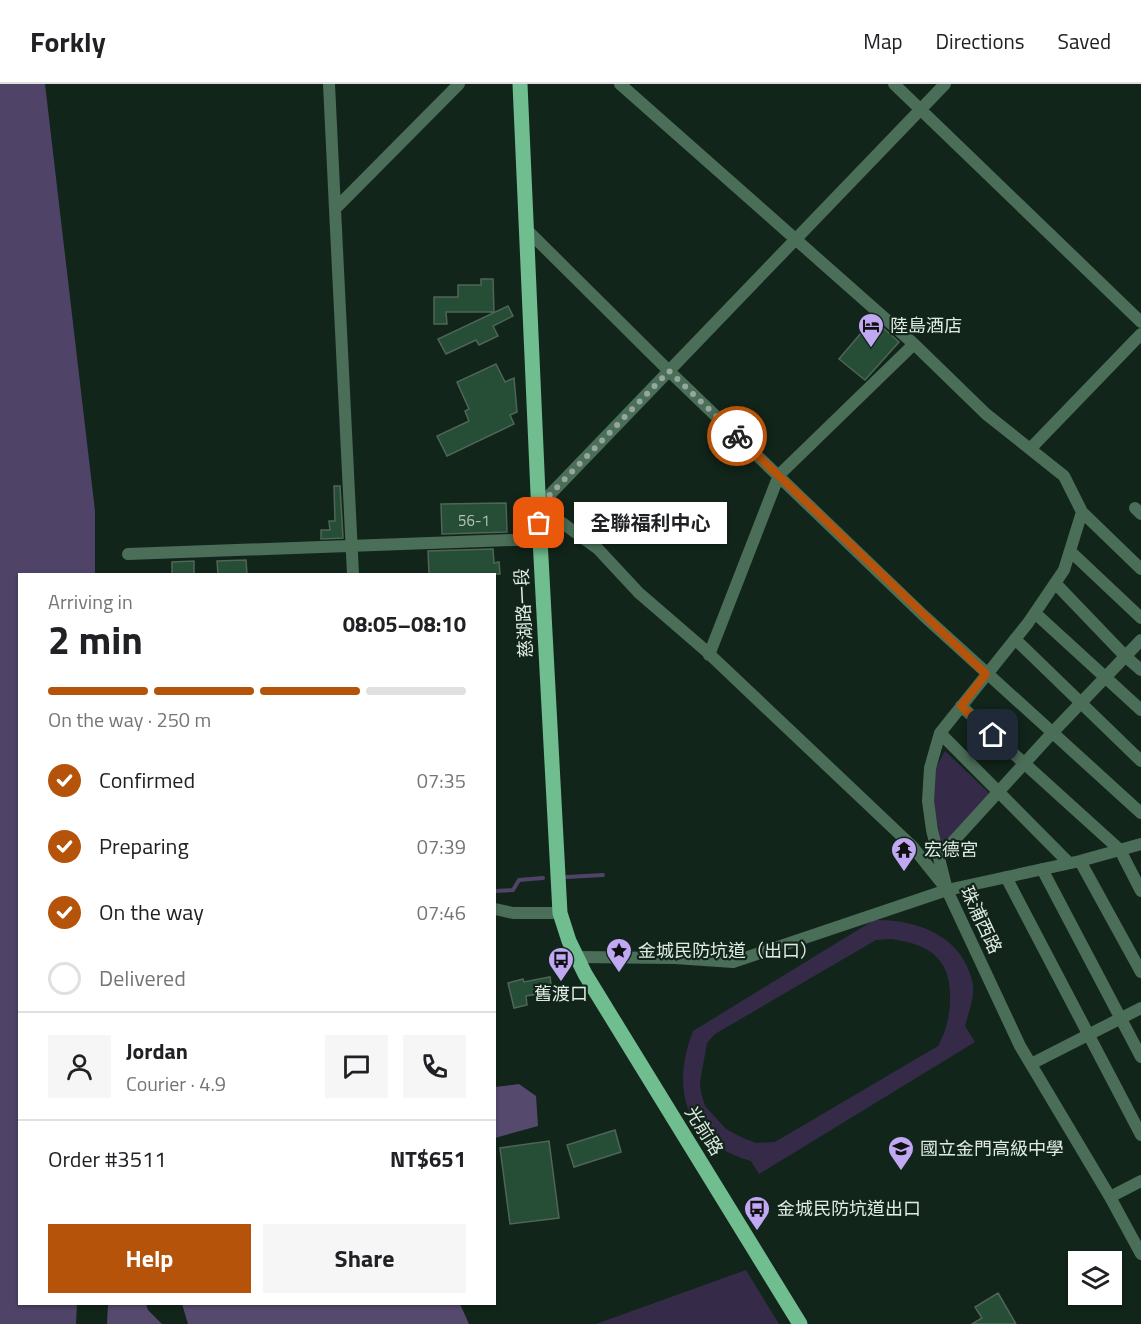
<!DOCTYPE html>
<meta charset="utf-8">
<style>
body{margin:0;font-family:"Titillium Web","Noto Sans TC",sans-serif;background:#f6f6f6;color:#202124;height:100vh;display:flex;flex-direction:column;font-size:22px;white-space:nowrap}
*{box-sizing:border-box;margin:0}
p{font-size:20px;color:#757577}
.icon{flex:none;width:33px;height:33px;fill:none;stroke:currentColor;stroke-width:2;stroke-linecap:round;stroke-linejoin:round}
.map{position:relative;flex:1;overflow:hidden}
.panel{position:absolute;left:18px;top:489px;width:478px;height:732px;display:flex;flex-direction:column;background:#fff;border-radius:0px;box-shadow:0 2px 4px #0004}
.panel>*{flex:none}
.controls{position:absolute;left:1068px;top:1167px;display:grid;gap:12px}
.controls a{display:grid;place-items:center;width:54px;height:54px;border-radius:0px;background:#fff;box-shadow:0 2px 4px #0004;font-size:30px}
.pin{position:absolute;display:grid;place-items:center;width:51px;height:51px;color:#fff;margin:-26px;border-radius:12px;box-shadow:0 3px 9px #0006}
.courier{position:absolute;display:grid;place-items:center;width:60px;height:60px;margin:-30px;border:4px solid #b45309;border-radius:50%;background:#fff;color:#222;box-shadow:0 2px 8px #0007}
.bubble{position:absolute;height:42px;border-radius:0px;background:#fff;box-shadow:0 2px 4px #0004;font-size:20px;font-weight:700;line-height:42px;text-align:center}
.overview em{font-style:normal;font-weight:700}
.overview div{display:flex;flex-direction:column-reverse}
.overview{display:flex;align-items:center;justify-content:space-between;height:102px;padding:0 30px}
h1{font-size:39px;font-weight:700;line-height:45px}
.bar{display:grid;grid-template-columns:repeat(4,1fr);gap:9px 6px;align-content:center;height:72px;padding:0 30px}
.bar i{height:8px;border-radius:4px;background:#e0e0e0}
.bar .on{background:#b45309}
.bar p{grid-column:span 4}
.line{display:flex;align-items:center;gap:15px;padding:0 30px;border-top:2px solid #e0e0e0}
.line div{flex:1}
.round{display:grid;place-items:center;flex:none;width:63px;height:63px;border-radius:0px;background:#f6f6f6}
ol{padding:0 30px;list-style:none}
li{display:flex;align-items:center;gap:18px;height:66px}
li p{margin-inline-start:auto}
li .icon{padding:6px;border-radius:50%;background:#b45309;color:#fff;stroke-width:4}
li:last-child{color:#757577}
li i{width:33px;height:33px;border:3px solid #e0e0e0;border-radius:50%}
.primary-button{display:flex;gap:12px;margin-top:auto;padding:12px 30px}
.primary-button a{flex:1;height:69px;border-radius:0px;background:#b45309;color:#fff;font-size:24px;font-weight:700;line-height:69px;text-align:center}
.primary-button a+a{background:#f6f6f6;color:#202124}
header{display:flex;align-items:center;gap:36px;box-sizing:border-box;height:84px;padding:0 30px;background:#fff;border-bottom:2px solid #e0e0e0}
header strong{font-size:28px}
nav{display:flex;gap:33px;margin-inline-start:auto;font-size:21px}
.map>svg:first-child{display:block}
.green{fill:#352b49;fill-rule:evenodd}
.forest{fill:#554a6e}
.water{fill:#4f4367}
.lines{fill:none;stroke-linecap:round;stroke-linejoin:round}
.stream{stroke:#4f4367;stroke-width:4}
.building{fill:#264d36;stroke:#4f6557;stroke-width:1.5}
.minor{stroke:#4b6e58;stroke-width:12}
.major{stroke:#70bd8f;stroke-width:15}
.done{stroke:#97a69d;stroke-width:6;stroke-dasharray:0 10.8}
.route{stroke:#b45309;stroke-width:8}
.labels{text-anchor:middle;stroke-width:4.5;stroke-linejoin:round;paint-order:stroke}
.number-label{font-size:15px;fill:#b1c4b8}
.poi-label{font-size:18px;fill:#dfebe3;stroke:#12251a;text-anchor:start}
.street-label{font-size:18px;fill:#dfebe3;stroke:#12251a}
</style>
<header>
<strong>Forkly</strong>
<nav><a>Map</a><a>Directions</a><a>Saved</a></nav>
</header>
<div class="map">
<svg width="1141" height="1240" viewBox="0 0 1141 1240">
<rect width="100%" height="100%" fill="#12251a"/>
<path class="green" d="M945 667 990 710 942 763 934 721 933 689Z
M874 836C916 835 961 851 972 896 976 911 969 927 965 942L975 958 759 1090 751 1077C686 1059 670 1006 693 947ZM892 855C931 861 952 875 950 918 949 935 946 947 938 962L775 1058 756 1059 741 1053 726 1045 705 1022 701 1009 700 998 707 959 715 950 876 856Z
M746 1186 779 1240H596Z"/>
<path class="forest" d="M519 1000 536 1012 538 1042 495 1054V1003Z
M108 1220H146L148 1226 162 1240H107Z
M182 1220H460L469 1240H188Z"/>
<path class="water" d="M0 0H45L95 427V490H20V1220H77L76 1240H0Z"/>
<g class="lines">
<path class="stream" d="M567 793 603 791
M495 807 513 806 519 796 543 794"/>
</g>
<path class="building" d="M481 195H493L494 228H446L447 240H434V213H458V201H481Z
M508 222 513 232 493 242 498 252 479 261 476 256 446 270 438 255Z
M873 235 899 258 865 296 839 275Z
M496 280 505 298 514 294 517 328 510 331 514 340 447 372 437 352 469 337 465 327 469 325 457 298Z
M334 402H340L343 454 321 455V446H330L329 437H335Z
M506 419 507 448 442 450 441 420Z
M493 465 494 479 499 478 500 490H429L428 467Z
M246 476 247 490H218L217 477Z
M194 477V490H172V478Z
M550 893 552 908 526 912 527 921 514 924 508 899 523 895 524 898Z
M615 1046 621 1068 574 1083 567 1061Z
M549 1057 559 1134 510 1140 500 1064Z
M998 1209 1016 1240H972L982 1234 975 1223Z"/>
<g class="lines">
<path class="minor" d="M329 0 335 125
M620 0 914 260 986 330 1064 392 1082 428 1064 486 1028 539 940 649 930 684 928 717 932 746 947 806 1020 962 1110 1113 1141 1170
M894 0 1141 238
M527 146 669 287 923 531 1141 729
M1030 365 1141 250
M1135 424 1141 430
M1082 428 1141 485
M1070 467 1141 534
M128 470 540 455
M353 490 335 125 459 0
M1055 499 1126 573 1141 586
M1035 529 1141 626
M1015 555 1141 677
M709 571 779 391 914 260
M961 622 1120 766 1141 807
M940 649 1069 779
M939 773 1053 648 1141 556
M1080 777 1141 888
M1042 785 1141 973
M1006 793 1141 1051
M944 802 912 762 705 566 639 509 598 465 539 422 945 0
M495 825 513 829H560
M576 873 675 874 733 878 947 806 1080 777 1141 760
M1031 980 1141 924
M1110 1113 1141 1097"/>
<path class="major" d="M520 0 540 455 560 829 569 857 585 890 800 1240"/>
</g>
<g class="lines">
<path class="done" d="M539 439V422L669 287 737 352"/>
<path class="route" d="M737 352 986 590 961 622 993 651"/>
</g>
<defs>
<symbol id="hotel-pin" viewBox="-11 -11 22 30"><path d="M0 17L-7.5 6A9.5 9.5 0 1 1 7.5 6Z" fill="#c0a8f3" stroke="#12251a"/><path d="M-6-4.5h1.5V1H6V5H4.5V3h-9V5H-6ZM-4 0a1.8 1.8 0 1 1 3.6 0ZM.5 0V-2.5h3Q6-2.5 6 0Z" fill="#111"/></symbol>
<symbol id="temple-pin" viewBox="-11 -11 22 30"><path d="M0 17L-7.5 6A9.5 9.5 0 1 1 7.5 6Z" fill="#c0a8f3" stroke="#12251a"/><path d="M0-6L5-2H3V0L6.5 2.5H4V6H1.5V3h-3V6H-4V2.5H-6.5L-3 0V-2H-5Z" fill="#111"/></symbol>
<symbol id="sight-pin" viewBox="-11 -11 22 30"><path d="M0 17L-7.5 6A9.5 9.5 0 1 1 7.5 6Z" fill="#c0a8f3" stroke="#12251a"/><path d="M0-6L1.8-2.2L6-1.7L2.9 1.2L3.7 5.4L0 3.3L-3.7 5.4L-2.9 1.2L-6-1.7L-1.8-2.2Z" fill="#111"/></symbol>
<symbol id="bus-pin" viewBox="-11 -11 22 30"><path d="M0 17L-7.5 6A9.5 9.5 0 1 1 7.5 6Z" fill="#c0a8f3" stroke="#12251a"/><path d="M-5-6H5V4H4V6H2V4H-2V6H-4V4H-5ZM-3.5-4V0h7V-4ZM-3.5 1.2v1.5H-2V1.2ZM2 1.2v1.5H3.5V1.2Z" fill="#111"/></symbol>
<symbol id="school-pin" viewBox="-11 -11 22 30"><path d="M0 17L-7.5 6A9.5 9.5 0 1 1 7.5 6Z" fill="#c0a8f3" stroke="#12251a"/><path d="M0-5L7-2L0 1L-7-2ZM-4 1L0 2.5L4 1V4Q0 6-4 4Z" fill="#111"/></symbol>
</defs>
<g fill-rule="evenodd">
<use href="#hotel-pin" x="856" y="227" width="30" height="40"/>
<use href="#temple-pin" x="889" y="751" width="30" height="40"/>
<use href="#sight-pin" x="604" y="852" width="30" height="40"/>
<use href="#bus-pin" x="546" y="861" width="30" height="40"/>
<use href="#school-pin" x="886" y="1050" width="30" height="40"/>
<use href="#bus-pin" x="742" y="1110" width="30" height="40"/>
</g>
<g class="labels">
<g class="number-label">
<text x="474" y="442">56-1</text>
</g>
<g class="poi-label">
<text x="890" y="248">陸島酒店</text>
<text x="924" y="772">宏德宮</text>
<text x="638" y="873">金城民防坑道（出口）</text>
<text x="561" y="916" text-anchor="middle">舊渡口</text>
<text x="920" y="1071">國立金門高級中學</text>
<text x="777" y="1131">金城民防坑道出口</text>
</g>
<g class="street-label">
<text transform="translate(524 529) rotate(-93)" y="6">慈湖路一段</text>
<text transform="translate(981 836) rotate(65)" y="6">珠浦西路</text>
<text transform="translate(704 1047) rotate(58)" y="6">光前路</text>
</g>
</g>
</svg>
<div class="controls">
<a><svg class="icon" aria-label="layers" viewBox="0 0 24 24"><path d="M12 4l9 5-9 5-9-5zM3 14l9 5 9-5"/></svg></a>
</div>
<div class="pin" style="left:539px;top:439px;background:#ea580c"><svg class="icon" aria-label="bag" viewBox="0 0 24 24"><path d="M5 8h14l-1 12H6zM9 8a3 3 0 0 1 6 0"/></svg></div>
<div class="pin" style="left:993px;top:651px;background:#1f2937"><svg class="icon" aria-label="home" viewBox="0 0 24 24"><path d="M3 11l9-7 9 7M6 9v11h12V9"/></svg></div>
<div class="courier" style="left:737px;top:352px"><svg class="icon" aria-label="bike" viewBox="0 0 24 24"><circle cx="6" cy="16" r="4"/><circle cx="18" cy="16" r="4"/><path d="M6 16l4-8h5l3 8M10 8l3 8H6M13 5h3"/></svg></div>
<div class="bubble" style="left:574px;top:418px;width:153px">全聯福利中心</div>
<section class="panel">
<div class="overview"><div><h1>2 min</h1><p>Arriving in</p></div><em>08:05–08:10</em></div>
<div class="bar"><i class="on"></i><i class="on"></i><i class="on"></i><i></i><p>On the way · 250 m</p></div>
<ol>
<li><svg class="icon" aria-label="check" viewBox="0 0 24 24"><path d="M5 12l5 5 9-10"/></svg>Confirmed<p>07:35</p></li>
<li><svg class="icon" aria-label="check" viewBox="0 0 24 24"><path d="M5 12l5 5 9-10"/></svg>Preparing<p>07:39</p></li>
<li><svg class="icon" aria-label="check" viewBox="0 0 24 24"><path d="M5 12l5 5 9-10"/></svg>On the way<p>07:46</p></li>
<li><i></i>Delivered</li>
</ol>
<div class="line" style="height:108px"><a class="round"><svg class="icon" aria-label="person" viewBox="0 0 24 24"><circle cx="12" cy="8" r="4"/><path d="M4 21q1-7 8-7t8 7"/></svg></a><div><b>Jordan</b><p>Courier · 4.9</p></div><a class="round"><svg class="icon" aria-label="chat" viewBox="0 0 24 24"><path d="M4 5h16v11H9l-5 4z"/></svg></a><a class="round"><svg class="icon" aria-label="phone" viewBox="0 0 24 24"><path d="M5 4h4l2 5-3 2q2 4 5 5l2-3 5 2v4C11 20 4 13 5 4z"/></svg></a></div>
<div class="line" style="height:78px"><div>Order #3511</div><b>NT$651</b></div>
<div class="primary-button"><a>Help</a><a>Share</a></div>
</section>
</div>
